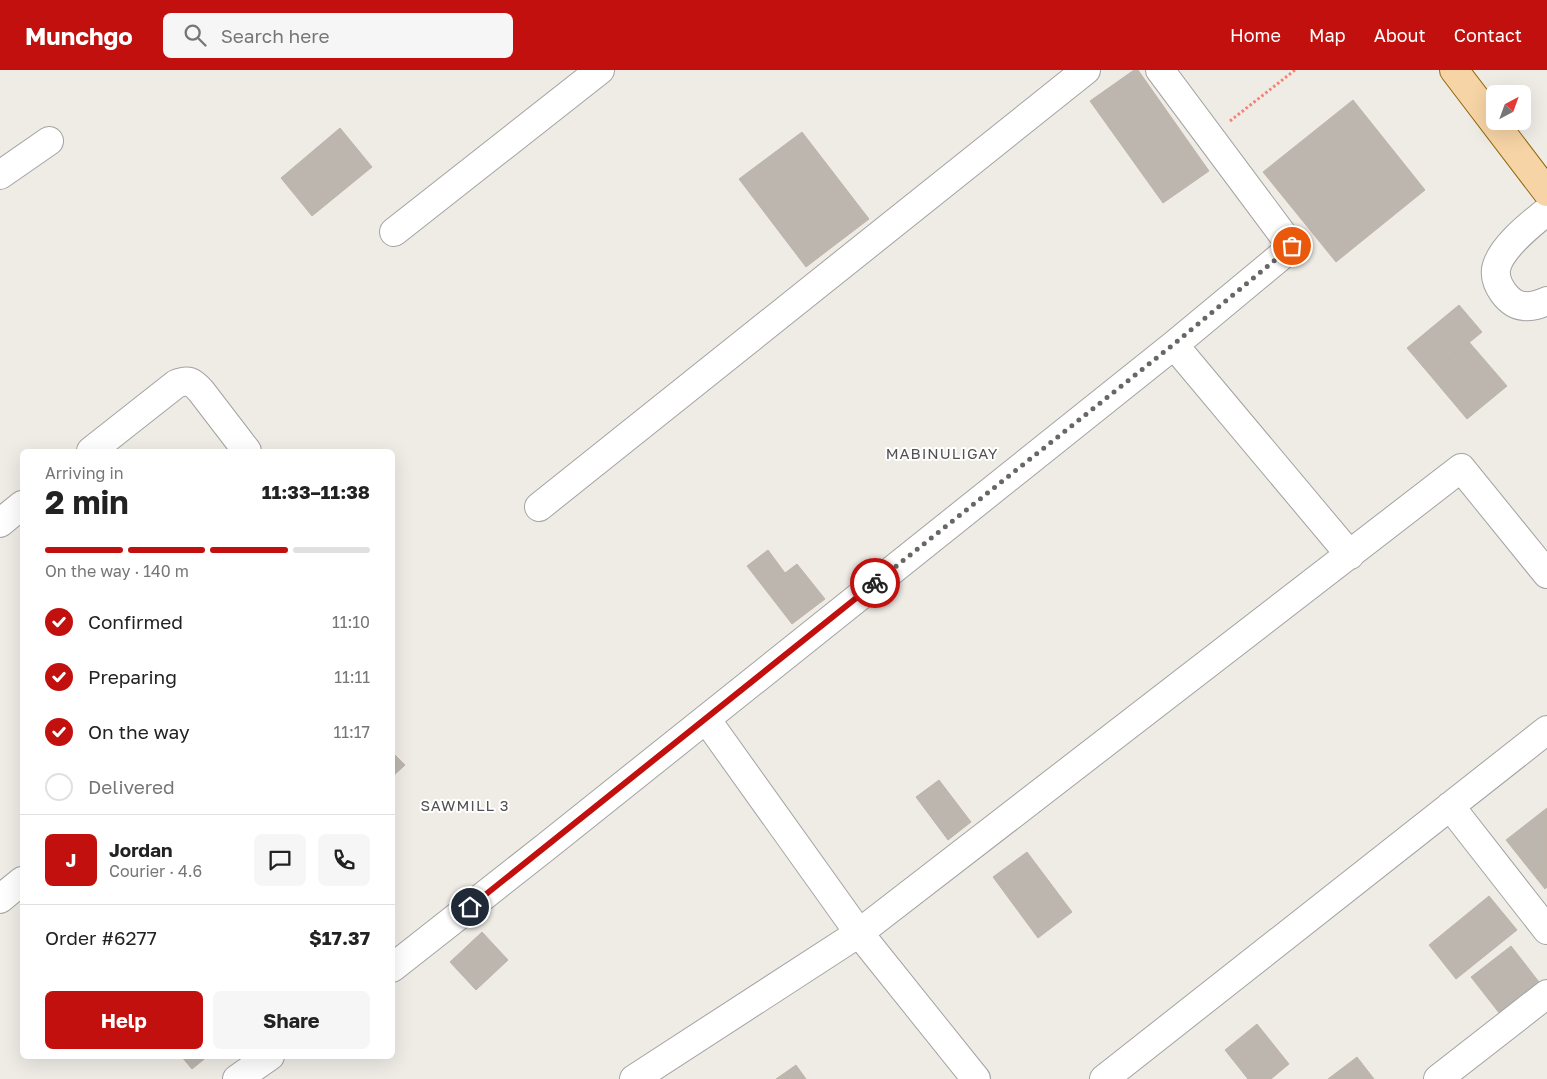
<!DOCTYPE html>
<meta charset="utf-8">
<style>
body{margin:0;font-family:"Golos Text",sans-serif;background:#f6f6f6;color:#222;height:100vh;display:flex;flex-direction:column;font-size:19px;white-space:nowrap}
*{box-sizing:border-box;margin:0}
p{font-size:16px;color:#767676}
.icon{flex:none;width:28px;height:28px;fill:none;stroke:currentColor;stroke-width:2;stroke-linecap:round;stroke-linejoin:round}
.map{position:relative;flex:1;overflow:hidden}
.drawer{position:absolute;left:20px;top:379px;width:375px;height:610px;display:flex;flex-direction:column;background:#fff;border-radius:8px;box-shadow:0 5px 20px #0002}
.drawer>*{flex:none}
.needle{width:32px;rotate:41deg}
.tools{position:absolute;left:1486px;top:15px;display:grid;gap:10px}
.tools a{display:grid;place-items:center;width:45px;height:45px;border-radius:8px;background:#fff;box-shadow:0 5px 20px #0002;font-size:25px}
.pin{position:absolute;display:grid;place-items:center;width:42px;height:42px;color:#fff;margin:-21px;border:2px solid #fff;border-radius:50%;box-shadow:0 1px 5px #0007}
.courier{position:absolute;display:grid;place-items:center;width:50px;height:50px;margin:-25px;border:4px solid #c1100e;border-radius:50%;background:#fff;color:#222;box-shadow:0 1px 6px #0007}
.headline em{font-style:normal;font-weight:700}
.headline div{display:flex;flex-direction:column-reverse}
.headline{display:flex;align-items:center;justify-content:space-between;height:85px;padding:0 25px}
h1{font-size:32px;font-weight:700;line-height:38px}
.bar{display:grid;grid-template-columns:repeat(4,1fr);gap:8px 5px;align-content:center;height:60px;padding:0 25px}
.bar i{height:6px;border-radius:4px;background:#e0e0e0}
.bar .selected{background:#c1100e}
.bar p{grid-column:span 4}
.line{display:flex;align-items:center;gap:12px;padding:0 25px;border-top:1px solid #e0e0e0}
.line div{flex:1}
.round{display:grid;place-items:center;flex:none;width:52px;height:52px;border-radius:8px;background:#f6f6f6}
ol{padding:0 25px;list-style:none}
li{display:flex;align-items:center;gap:15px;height:55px}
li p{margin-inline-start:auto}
li .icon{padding:5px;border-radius:50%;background:#c1100e;color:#fff;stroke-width:4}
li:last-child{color:#767676}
li i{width:28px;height:28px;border:2px solid #e0e0e0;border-radius:50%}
.action{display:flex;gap:10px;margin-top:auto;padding:10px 25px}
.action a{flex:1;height:58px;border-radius:8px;background:#c1100e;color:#fff;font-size:20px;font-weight:700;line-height:58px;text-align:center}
.action a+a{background:#f6f6f6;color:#222}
header{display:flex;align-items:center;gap:30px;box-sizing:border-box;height:70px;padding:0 25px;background:#c1100e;color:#fff}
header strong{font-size:24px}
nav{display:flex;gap:28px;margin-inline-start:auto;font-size:18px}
.search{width:350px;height:45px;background:#f6f6f6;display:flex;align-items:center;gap:12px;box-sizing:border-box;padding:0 18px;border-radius:8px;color:#767676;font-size:19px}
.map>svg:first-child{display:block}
.building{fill:#bcb6af;stroke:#c0b4aa}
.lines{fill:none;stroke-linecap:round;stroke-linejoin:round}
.minor-casing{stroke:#a3a3a3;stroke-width:30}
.major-casing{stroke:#90660a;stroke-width:30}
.path{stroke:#f18476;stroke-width:3;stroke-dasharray:2.5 2.5;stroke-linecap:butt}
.minor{stroke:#fff;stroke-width:28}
.major{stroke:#f6d4a5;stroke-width:28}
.done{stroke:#686765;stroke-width:5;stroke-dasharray:0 9}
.route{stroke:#c1100e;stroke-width:6}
.labels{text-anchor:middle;stroke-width:4;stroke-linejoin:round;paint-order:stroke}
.neighbourhood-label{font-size:15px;letter-spacing:1px;fill:#525252;stroke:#fff}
</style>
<header>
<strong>Munchgo</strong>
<div class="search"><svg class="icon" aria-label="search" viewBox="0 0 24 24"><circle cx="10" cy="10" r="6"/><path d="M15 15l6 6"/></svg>Search here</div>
<nav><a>Home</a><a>Map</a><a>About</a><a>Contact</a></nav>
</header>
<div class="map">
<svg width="1547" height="1009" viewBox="0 0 1547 1009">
<rect width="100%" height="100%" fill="#efece6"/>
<path class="building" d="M1134 0H1138L1209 101 1163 133 1090 31Z
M1353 30 1425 120 1336 192 1263 102Z
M340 58 372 97 312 146 281 108Z
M802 62 869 149 806 197 739 109Z
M1459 235 1482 262 1430 305 1407 278Z
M1469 272 1507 316 1467 349 1430 305Z
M768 480 785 503 797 494 825 529 792 554 747 496Z
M392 682 405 695 392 707Z
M939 710 971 752 948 770 916 727Z
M1547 738V817L1545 819 1506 770Z
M1027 782 1072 842 1038 868 993 807Z
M1489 826 1517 860 1456 909 1429 875Z
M482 862 508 890 476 920 450 892Z
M1511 876 1539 912 1500 944 1471 907Z
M1257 954 1289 994 1271 1009H1248L1225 980Z
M181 986H208L192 999Z
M1357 987 1374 1009H1328Z
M796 995 806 1009H776Z"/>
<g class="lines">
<defs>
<path id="minor" d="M0 105 49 71
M1547 141C1531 154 1500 178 1496 199 1494 215 1509 235 1524 236 1533 237 1540 234 1547 231
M394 162 600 0
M1174 275 1350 485
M91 381 176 314C188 309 192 311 201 321L247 381
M539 437 1086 0
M0 453 22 435
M706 649 859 863 976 1009
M1450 736 1547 860
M0 829 22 811
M392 898 547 776 1174 275 1292 177 1160 0
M237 1009 270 986
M634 1009 859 863 1461 398 1547 504
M1104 1009 1547 660
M1438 1009 1547 924"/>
<path id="major" d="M1454 0 1547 122"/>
</defs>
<use href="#minor" class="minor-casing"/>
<use href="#major" class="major-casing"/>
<path class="path" d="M1230 51 1295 0"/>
<use href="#minor" class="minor"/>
<use href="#major" class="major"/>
</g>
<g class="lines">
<path class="done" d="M875 513 1174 274 1292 176"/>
<path class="route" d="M470 837 875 513"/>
</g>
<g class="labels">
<g class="neighbourhood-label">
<text x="942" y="389">MABINULIGAY</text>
<text x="465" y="741">SAWMILL 3</text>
</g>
</g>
</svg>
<div class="tools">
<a><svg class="needle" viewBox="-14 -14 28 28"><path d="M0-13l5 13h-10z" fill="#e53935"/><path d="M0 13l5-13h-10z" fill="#767676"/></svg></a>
</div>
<div class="pin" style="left:1292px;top:176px;background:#ea580c"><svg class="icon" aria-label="bag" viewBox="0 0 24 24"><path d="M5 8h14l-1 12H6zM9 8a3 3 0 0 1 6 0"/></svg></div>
<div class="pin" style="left:470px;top:837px;background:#1f2937"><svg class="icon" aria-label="home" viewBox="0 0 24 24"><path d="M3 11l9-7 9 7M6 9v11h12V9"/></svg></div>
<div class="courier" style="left:875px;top:513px"><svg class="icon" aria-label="bike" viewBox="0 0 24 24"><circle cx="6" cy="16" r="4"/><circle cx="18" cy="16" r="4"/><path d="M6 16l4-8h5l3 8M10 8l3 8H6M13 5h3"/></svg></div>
<section class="drawer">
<div class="headline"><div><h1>2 min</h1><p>Arriving in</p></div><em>11:33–11:38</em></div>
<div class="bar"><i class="selected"></i><i class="selected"></i><i class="selected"></i><i></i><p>On the way · 140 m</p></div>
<ol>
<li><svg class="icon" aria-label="check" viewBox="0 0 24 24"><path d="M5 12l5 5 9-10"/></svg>Confirmed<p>11:10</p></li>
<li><svg class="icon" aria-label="check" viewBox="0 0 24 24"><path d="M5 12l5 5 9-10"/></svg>Preparing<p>11:11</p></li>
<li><svg class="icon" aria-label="check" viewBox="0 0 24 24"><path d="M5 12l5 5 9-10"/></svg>On the way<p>11:17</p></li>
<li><i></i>Delivered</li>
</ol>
<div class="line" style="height:90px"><b class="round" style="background:#c1100e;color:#fff">J</b><div><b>Jordan</b><p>Courier · 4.6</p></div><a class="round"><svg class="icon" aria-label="chat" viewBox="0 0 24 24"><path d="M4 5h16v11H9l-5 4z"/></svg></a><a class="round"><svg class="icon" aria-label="phone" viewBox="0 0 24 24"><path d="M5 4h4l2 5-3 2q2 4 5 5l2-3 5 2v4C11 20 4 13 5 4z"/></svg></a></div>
<div class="line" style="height:65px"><div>Order #6277</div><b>$17.37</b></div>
<div class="action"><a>Help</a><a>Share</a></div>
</section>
</div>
